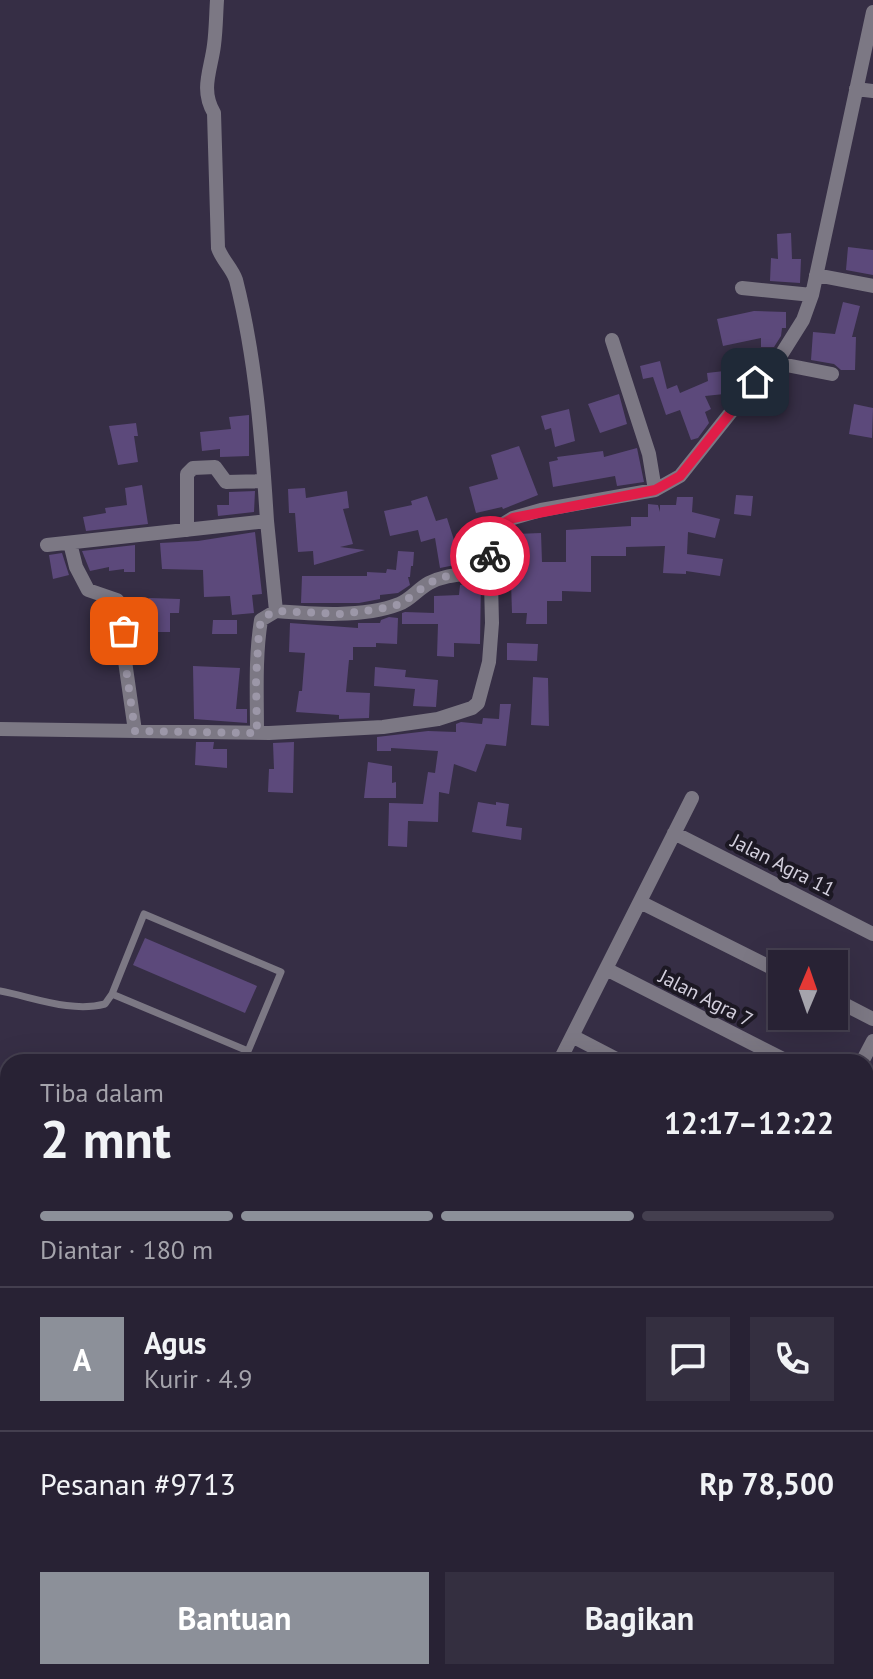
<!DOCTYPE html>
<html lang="id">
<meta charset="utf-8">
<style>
body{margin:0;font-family:"PT Sans",sans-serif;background:#342f40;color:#f1f3f6;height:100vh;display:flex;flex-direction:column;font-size:30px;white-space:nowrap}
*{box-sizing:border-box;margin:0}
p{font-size:26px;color:#a5a4ac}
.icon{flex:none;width:44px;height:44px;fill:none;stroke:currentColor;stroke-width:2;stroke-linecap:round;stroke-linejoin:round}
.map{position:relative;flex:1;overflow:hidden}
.drawer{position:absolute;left:0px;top:1054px;width:874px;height:626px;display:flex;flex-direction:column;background:#282234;border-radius:24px 24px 0 0;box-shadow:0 8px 32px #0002,0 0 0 2px #443f4f}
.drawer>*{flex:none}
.needle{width:52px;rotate:2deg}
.fabs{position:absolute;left:768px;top:950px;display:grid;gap:16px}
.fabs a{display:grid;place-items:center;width:80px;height:80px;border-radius:0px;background:#282234;box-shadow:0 8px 32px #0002,0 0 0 2px #443f4f;font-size:40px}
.pin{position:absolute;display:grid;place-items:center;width:68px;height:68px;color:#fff;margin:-34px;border-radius:16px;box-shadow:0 4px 12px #0006}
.courier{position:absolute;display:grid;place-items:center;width:80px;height:80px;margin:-40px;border:6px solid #e11d48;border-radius:50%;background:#fff;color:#222;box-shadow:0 2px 10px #0007}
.head em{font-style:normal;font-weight:700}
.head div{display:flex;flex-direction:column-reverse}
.head{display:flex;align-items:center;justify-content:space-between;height:136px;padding:0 40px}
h1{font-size:52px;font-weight:700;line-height:60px}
.bar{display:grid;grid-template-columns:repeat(4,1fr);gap:12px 8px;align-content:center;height:96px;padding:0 40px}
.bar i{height:10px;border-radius:6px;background:#443f4f}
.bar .on{background:#8c9099}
.bar p{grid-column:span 4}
.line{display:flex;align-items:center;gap:20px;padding:0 40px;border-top:2px solid #443f4f}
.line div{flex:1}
.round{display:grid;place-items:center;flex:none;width:84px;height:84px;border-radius:0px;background:#342f40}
.action{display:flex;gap:16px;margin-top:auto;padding:16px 40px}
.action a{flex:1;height:92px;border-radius:0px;background:#8c9099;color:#fff;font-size:32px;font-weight:700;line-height:92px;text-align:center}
.action a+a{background:#342f40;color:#f1f3f6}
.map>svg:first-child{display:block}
.built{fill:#3c314f}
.building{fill:#5c497b}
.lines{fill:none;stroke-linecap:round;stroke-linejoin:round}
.service{stroke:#7c7884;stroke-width:7}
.minor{stroke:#7c7884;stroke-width:14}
.done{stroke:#9c97a8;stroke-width:8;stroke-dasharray:0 14.4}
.route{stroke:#e11d48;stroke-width:10}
.labels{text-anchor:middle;stroke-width:8;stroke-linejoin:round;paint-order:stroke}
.street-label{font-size:20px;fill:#d3cfdd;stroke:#1c1823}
</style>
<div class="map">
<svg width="873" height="1679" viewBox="0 0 873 1679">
<rect width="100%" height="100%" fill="#362e45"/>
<path class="built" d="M0 1402H8V1524L0 1515Z"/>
<path class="building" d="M791 233 792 259H801L800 283 770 281 771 258 778 259 777 234Z
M848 247 873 250V275L846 270Z
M843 302 860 306 852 337H856L855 370H841L834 364 811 360 813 332 835 334Z
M754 311 786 312V328H782L781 336 774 347H761V338L723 346 717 319Z
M660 361 667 389 677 385 680 393 708 381 707 373 733 370 734 393 705 396 711 409 705 412 709 423 698 438 691 440 680 410 666 415 653 377 643 379 640 366Z
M619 394 627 424 600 433 588 404Z
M854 404 873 408 872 438 849 434Z
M569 409 575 441 555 447 551 428 545 430 541 416Z
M249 415V456L220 457V449L202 451 200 432 231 429 229 417Z
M136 423 138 436H134L138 462 118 465 109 426Z
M519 446 538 495 503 509 502 507 476 513 469 487 498 479 491 455Z
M637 448 644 482 617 486 615 476 553 487 549 462 558 460 557 457 603 451 604 457Z
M142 485 148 524 86 531 83 517 106 513 105 508 127 505 125 488Z
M305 488 306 498 347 491 349 508 343 509 353 544 340 547 365 550 314 565 313 551 298 552 295 513H289L288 489Z
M255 491 254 512 218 516 217 505H229V492Z
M736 495 753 496 751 516 734 514Z
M427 496 436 521 447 518 454 540 481 533 480 560 440 568 435 538 421 542 418 530 390 536 384 511 412 505 411 501Z
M677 497H693L692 512 720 519 715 538 688 532 687 554 723 559 720 576 686 571V574L663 573 665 546 626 547V556H591V592L562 591V601H547V624H526L527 613H512L511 582H520L521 553H517L516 534 541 533 542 562H566V530L631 526V517H648V504L658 505 660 512V505H676Z
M255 532 262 594 252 595 254 613 232 615 230 596 204 597 203 570 162 569 160 543 198 541Z
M135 545V572H124V569L109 571V567L90 571 82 551Z
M398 551 414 552 413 566H411L410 577H408L410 585 398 593 380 595V599L359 603H301L302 576H367V572L386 573 387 569 396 570Z
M62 553 69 575 53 579 49 555Z
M481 582 480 644 454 643V657L437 656 438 624H402V613L405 612 434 613V596L459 595 460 585Z
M149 598 180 599 179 613H170V632H146Z
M389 617 398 618 397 644 376 643V647H353V660H349L346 692 370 693 369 718 339 719V715L296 712 299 691H302L305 653 289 652 290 623 358 628V623H380L381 620Z
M213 620H237V634H212Z
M507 643 538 644 537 661 507 660Z
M193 666 240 668 236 709H247V723L194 719Z
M375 667 406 670 405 677 438 680 436 707 413 706 415 689 374 686Z
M533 677 548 678 549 726 531 725Z
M500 704H511L506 746 486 744 476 772 454 764 449 794 439 792 438 822 408 821 407 847 388 846 389 803 423 804 428 772 435 773 438 751 391 748V751H377V737L428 731 456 732V724L461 722 482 724 483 718 499 719Z
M196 742H214L213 749H227V768L195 765Z
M294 742 293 793 268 792 269 769H274L273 743Z
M368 762 392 766V783L396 782V798H364Z
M478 802 496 805V802L509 804 506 826 522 828 521 840 472 832Z
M145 938 257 986 245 1013 133 965Z"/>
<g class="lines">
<path class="service" d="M0 991C33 997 71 1013 105 1004L112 994 248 1051 281 972 144 914 112 994
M866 1453 873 1456"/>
<path class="minor" d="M217 0C216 15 216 30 214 45 211 70 200 89 214 113L218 248C222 260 232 268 236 280 256 359 262 441 267 521
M856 89 873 91
M816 275 873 286
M742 288 812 295
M612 340 649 454 655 490
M776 363 832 374
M187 530V474L193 468 215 467 226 482 264 481
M70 543 76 567 88 590 117 600 123 607 124 654 135 731
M47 545 267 521 276 611 261 620C255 657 257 695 257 733
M276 611C313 614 363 618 399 604 410 600 418 589 429 583 448 573 469 575 489 570
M0 729 269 733 383 727 438 719 472 708 478 703 489 662 492 623 490 542 495 529 513 518 541 510 655 490 680 476 755 382 776 363 803 320 812 295 873 12
M674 833 873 934
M640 902 782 973
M606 969 789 1062
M834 999 873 1019
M572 1036 622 1062
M559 1062 692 798
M862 1062 873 1041
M866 1101 873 1105
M866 1187 873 1190
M866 1274 873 1278
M866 1363 873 1366
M866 1525 873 1530
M0 1547 8 1556
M0 1598 8 1606
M69 1672 75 1679
M114 1672 120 1679"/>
</g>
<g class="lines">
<path class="done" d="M124 631V654L135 731 257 733 256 679 259 631 261 620 266 616 276 611 341 614 379 609 401 604 429 583 443 577 489 570 490 556"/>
<path class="route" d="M490 556C490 536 495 527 513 518L655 490 680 476 755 382"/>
</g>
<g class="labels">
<g class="street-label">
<text transform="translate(783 865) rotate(27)" y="7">Jalan Agra 11</text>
<text transform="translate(706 998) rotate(27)" y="7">Jalan Agra 7</text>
</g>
</g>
</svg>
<div class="fabs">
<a><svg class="needle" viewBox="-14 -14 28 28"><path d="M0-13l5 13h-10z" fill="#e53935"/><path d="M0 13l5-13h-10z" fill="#a5a4ac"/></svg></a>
</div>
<div class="pin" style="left:124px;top:631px;background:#ea580c"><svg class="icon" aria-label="bag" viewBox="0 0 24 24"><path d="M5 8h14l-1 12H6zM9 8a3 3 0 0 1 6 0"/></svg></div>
<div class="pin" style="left:755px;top:382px;background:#1f2937"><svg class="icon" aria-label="home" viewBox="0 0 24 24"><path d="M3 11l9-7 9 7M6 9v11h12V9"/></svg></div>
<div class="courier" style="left:490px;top:556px"><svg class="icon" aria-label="bike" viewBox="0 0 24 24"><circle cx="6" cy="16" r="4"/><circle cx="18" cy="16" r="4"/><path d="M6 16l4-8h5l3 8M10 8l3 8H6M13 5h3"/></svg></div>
<section class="drawer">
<div class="head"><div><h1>2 mnt</h1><p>Tiba dalam</p></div><em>12:17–12:22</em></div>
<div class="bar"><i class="on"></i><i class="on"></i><i class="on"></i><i></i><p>Diantar · 180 m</p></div>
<div class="line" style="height:144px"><b class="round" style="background:#8c9099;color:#fff">A</b><div><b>Agus</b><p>Kurir · 4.9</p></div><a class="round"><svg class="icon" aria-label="chat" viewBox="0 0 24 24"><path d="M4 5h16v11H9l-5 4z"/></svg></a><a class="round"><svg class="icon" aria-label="phone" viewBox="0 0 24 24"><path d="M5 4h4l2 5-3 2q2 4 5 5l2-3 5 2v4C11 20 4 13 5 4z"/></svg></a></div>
<div class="line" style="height:104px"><div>Pesanan #9713</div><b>Rp 78,500</b></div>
<div class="action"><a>Bantuan</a><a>Bagikan</a></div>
</section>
</div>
